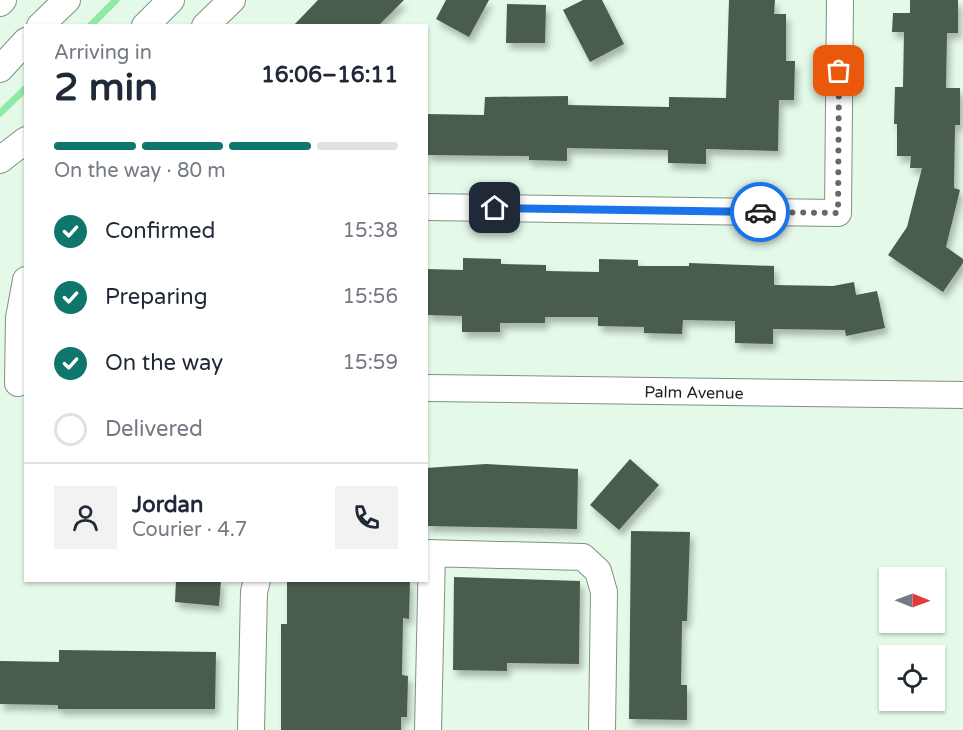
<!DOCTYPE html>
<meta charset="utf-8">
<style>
body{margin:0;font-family:"Varela Round",sans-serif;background:#f2f2f3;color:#1f2937;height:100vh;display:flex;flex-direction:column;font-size:22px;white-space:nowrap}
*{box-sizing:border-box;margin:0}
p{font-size:20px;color:#747a83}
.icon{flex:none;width:33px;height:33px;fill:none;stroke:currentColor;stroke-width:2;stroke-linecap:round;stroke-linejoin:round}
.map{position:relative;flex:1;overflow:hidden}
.panel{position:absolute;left:24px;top:24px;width:404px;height:558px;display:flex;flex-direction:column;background:#fff;border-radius:0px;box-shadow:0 2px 4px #0004}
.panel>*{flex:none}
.needle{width:39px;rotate:91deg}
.buttons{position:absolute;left:879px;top:567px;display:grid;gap:12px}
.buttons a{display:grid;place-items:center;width:66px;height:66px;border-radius:0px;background:#fff;box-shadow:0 2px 4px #0004;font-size:30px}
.pin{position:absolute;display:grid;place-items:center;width:51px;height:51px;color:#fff;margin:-26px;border-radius:12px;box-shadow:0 3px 9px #0006}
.courier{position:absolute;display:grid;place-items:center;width:60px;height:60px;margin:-30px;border:4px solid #1a73e8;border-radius:50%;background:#fff;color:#222;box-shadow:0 2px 8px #0007}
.headline em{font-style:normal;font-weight:800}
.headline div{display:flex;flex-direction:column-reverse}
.headline{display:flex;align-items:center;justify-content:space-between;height:102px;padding:0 30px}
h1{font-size:39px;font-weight:800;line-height:45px}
.bar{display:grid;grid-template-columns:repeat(4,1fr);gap:9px 6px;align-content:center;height:72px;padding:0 30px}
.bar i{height:8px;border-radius:4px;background:#e0e1e3}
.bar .active{background:#0f766e}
.bar p{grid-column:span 4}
.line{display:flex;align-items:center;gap:15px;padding:0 30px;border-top:2px solid #e0e1e3}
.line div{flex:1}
.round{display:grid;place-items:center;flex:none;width:63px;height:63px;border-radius:0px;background:#f2f2f3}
ol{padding:0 30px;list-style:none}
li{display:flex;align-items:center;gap:18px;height:66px}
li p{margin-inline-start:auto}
li .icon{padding:6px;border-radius:50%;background:#0f766e;color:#fff;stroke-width:4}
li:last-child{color:#747a83}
li i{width:33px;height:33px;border:3px solid #e0e1e3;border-radius:50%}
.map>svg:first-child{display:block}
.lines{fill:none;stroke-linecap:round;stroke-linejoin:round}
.stream{stroke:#92e8a5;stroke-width:7}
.building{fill:#4a5b4d;filter:url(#shadow)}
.minor-casing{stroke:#7f9282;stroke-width:28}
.minor{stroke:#fff;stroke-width:26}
.done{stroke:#616d63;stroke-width:6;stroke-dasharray:0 10.8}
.route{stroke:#1a73e8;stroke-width:8}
.labels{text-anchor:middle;stroke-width:6;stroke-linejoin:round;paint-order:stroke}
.street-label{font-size:16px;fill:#1a211b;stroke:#fff}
</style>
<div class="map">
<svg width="963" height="730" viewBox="0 0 963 730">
<defs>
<filter id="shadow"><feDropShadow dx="3.5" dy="6" stdDeviation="3" flood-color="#0004"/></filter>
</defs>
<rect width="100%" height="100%" fill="#e4f9e8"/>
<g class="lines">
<path class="stream" d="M90 26 116 0
M0 113 26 88"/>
</g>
<path class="building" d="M318 0H404L378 26H293Z
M446 0H489L469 37 436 19Z
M583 0H602L624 44 590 62 563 10Z
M729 0H775L774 14H786V61H795L794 100H779L778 151 706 149V164L668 163V150L567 148V161L529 160V156L426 155V114L484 115 485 97 568 96V105L669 107V97L726 98Z
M910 0H958V33H947L946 88H960V125H955L954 188 960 190 946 247 963 259V263L943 292 888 255 907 227 922 168H910L911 156H897V124H894L895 87H903L904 32H892L893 13H910Z
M507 4 546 5 545 43H506Z
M463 258 501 259V264L546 265V271L599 272V259L638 260V266H689V263L774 266V285L833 286 854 282 856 295 877 291 885 328 846 336 845 330 773 329V344L735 343V321L683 320 682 334 644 333V327L598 326V317H545V323H500V332H462V316L426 315V269L463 270Z
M630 459 659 485 619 530 590 505Z
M486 464 578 469 577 529 426 526V468Z
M631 531 690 532 687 621H682L681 685H687V720L629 719Z
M454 577 580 581 579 664 507 663V671L453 670Z
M176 580H221L219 606 175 602Z
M287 580H410L409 619 403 618 402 675 408 676 407 717H401V730H281V624H287Z
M59 650 216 652 215 709H58V705L0 704V661L59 662Z"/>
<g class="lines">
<defs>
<path id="minor" d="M0 3 3 0
M40 26 67 0
M145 26 171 0
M205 26 232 0
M0 69 26 41
M0 160 26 140
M426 207 838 213 840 0
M18 383 19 318 26 280
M426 388 963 395
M426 553 583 557 598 571 604 592 602 730
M251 730 254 592 257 580
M428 730 432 553"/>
</defs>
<use href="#minor" class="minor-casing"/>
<use href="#minor" class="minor"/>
</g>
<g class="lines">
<path class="done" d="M760 212 838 213 839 71"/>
<path class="route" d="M495 208 760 212"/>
</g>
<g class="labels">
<g class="street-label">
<text transform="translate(694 392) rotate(1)" y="6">Palm Avenue</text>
</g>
</g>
</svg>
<div class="buttons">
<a><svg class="needle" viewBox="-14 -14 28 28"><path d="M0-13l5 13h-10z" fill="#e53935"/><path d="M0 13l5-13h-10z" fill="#747a83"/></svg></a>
<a><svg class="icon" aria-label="locate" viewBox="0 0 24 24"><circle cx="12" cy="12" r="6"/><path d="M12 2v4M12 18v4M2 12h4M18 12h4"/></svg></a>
</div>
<div class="pin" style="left:839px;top:71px;background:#ea580c"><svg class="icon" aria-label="bag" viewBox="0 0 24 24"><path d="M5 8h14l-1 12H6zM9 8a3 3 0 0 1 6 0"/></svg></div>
<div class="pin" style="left:495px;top:208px;background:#1f2937"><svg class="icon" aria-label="home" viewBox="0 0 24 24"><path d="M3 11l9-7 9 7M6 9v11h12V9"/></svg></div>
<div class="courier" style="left:760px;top:212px"><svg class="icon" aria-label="car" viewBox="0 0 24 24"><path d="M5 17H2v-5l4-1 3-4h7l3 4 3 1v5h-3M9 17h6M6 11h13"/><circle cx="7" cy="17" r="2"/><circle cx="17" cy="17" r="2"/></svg></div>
<section class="panel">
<div class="headline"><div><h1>2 min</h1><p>Arriving in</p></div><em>16:06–16:11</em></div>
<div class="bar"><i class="active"></i><i class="active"></i><i class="active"></i><i></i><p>On the way · 80 m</p></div>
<ol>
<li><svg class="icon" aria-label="check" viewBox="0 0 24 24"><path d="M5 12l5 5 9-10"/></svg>Confirmed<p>15:38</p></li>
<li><svg class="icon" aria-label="check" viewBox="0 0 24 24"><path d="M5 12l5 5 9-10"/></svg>Preparing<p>15:56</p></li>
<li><svg class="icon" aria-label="check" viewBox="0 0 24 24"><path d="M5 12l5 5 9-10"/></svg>On the way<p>15:59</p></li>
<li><i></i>Delivered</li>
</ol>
<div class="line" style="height:108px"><a class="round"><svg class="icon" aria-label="person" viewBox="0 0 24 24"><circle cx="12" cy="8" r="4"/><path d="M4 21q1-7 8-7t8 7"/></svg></a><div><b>Jordan</b><p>Courier · 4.7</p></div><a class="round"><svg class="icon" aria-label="phone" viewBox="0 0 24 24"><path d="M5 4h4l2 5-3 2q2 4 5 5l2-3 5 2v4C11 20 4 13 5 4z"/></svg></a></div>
</section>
</div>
